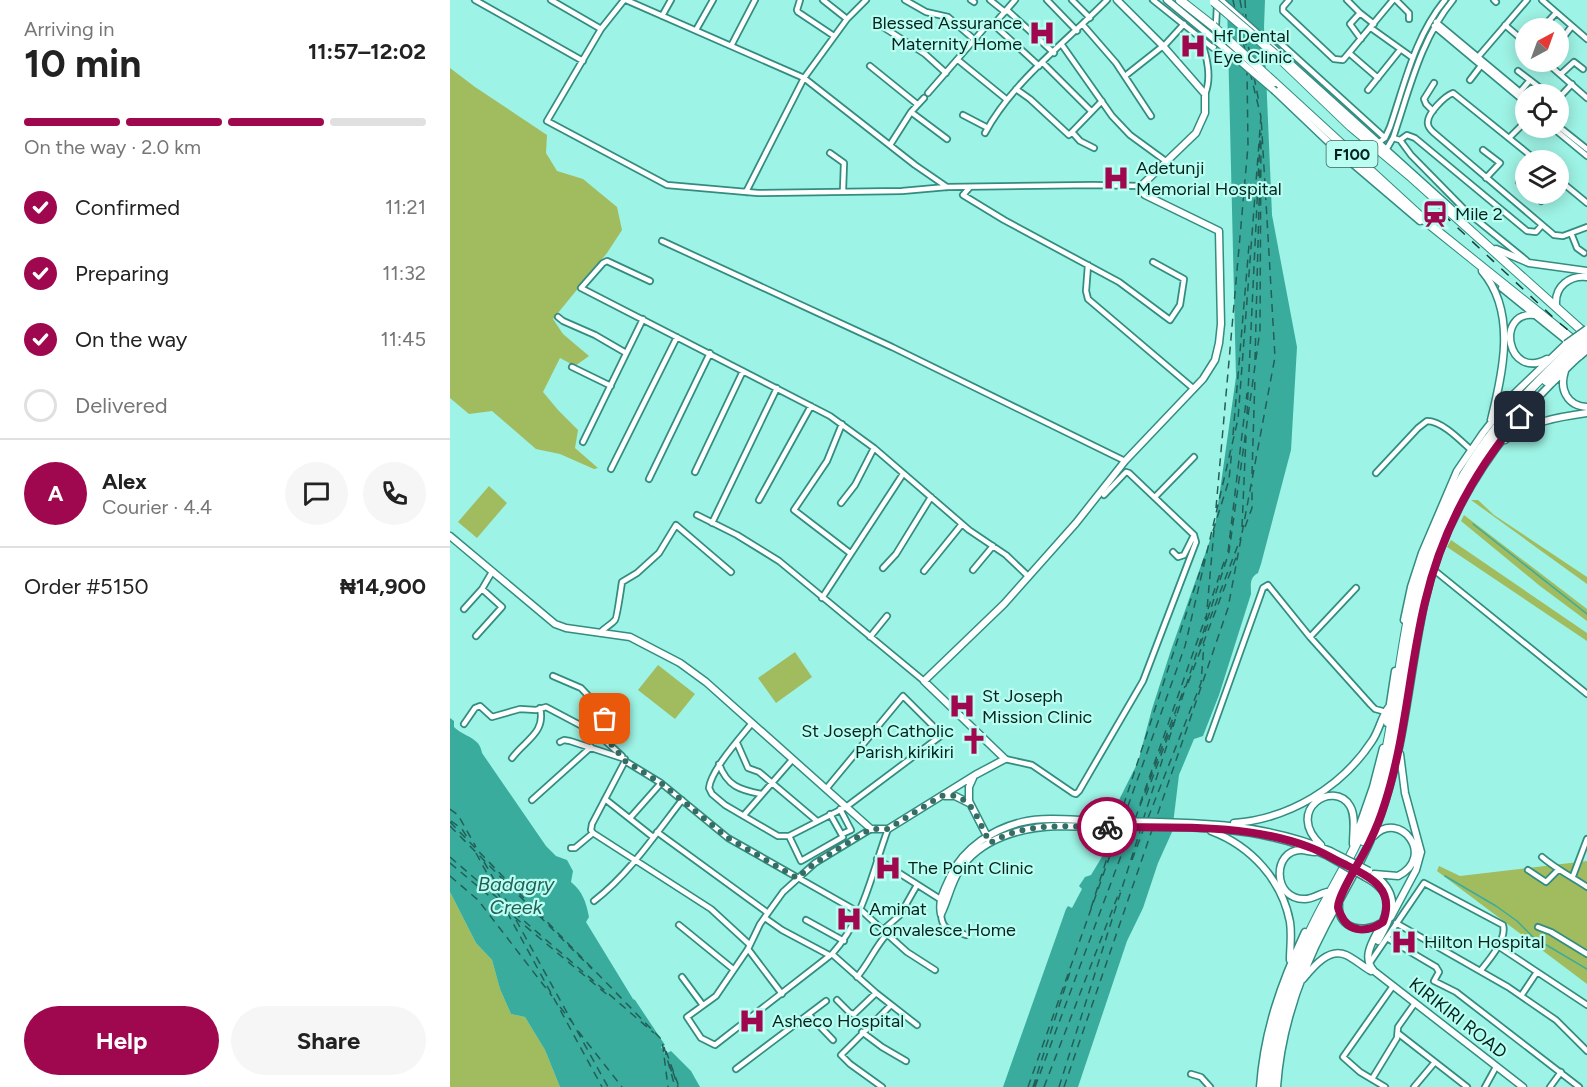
<!DOCTYPE html>
<meta charset="utf-8">
<style>
body{margin:0;font-family:Figtree,sans-serif;background:#f6f6f6;color:#222;height:100vh;display:flex;flex-direction:column;font-size:22px;white-space:nowrap}
*{box-sizing:border-box;margin:0}
p{font-size:20px;color:#767676}
.icon{flex:none;width:33px;height:33px;fill:none;stroke:currentColor;stroke-width:2;stroke-linecap:round;stroke-linejoin:round}
.map{position:relative;flex:1;overflow:hidden}
.details{display:flex;flex-direction:column;background:#fff;width:450px}
.details>*{flex:none}
.needle{width:39px;rotate:41deg}
.buttons{position:absolute;left:1065px;top:18px;display:grid;gap:12px}
.buttons a{display:grid;place-items:center;width:54px;height:54px;border-radius:50%;background:#fff;box-shadow:0 3px 15px #0003;font-size:30px}
.pin{position:absolute;display:grid;place-items:center;width:51px;height:51px;color:#fff;margin:-26px;border-radius:12px;box-shadow:0 3px 9px #0006}
.courier{position:absolute;display:grid;place-items:center;width:60px;height:60px;margin:-30px;border:4px solid #9f074e;border-radius:50%;background:#fff;color:#222;box-shadow:0 2px 8px #0007}
.overview em{font-style:normal;font-weight:700}
.overview div{display:flex;flex-direction:column-reverse}
.overview{display:flex;align-items:center;justify-content:space-between;height:102px;padding:0 24px}
h1{font-size:39px;font-weight:700;line-height:45px}
.bar{display:grid;grid-template-columns:repeat(4,1fr);gap:9px 6px;align-content:center;height:72px;padding:0 24px}
.bar i{height:8px;border-radius:4px;background:#e0e0e0}
.bar .on{background:#9f074e}
.bar p{grid-column:span 4}
.line{display:flex;align-items:center;gap:15px;padding:0 24px;border-top:2px solid #e0e0e0}
.line div{flex:1}
.round{display:grid;place-items:center;flex:none;width:63px;height:63px;border-radius:32px;background:#f6f6f6}
ol{padding:0 24px;list-style:none}
li{display:flex;align-items:center;gap:18px;height:66px}
li p{margin-inline-start:auto}
li .icon{padding:6px;border-radius:50%;background:#9f074e;color:#fff;stroke-width:4}
li:last-child{color:#767676}
li i{width:33px;height:33px;border:3px solid #e0e0e0;border-radius:50%}
.primary-button{display:flex;gap:12px;margin-top:auto;padding:12px 24px}
.primary-button a{flex:1;height:69px;border-radius:36px;background:#9f074e;color:#fff;font-size:24px;font-weight:700;line-height:69px;text-align:center}
.primary-button a+a{background:#f6f6f6;color:#222}
main{display:flex;flex:1;min-height:0}
.map>svg:first-child{display:block}
.green{fill:#a1bb5f}
.water{fill:#39ac9d}
.lines{fill:none;stroke-linecap:round;stroke-linejoin:round}
.stream{stroke:#39ac9d;stroke-width:1.5}
.ferry{stroke:#235f57;stroke-width:1.5;stroke-dasharray:8 6;stroke-linecap:butt}
.minor-casing{stroke:#338c80;stroke-width:8}
.major-casing{stroke:#338c80;stroke-width:9}
.highway-casing{stroke:#338c80;stroke-width:10}
.minor{stroke:#fff;stroke-width:4.5}
.major{stroke:#fff;stroke-width:6}
.highway{stroke:#fff;stroke-width:8}
.rail{stroke:#15403a;stroke-width:1.5;stroke-dasharray:10 10;stroke-linecap:butt}
.major-bridge-casing{stroke:#338c80;stroke-width:9;stroke-linecap:butt}
.highway-bridge-casing{stroke:#338c80;stroke-width:10;stroke-linecap:butt}
.major-bridge{stroke:#fff;stroke-width:6}
.highway-bridge{stroke:#fff;stroke-width:8}
.done{stroke:#376c64;stroke-width:6;stroke-dasharray:0 10.8}
.route{stroke:#9f074e;stroke-width:8}
.labels{text-anchor:middle;stroke-width:4.5;stroke-linejoin:round;paint-order:stroke}
.shield{fill:#bafdf1;stroke:#38655e;stroke-width:1.5}
.shield-label{font-size:16px;font-weight:bold;fill:#00241f}
.poi-label{font-size:18px;fill:#00241f;stroke:#bafdf1;text-anchor:start}
.street-label{font-size:18px;fill:#00241f;stroke:#bafdf1}
.water-label{font-size:20px;font-style:italic;fill:#235f57;stroke:#bafdf1}
</style>
<main>
<section class="details">
<div class="overview"><div><h1>10 min</h1><p>Arriving in</p></div><em>11:57–12:02</em></div>
<div class="bar"><i class="on"></i><i class="on"></i><i class="on"></i><i></i><p>On the way · 2.0 km</p></div>
<ol>
<li><svg class="icon" aria-label="check" viewBox="0 0 24 24"><path d="M5 12l5 5 9-10"/></svg>Confirmed<p>11:21</p></li>
<li><svg class="icon" aria-label="check" viewBox="0 0 24 24"><path d="M5 12l5 5 9-10"/></svg>Preparing<p>11:32</p></li>
<li><svg class="icon" aria-label="check" viewBox="0 0 24 24"><path d="M5 12l5 5 9-10"/></svg>On the way<p>11:45</p></li>
<li><i></i>Delivered</li>
</ol>
<div class="line" style="height:108px"><b class="round" style="background:#9f074e;color:#fff">A</b><div><b>Alex</b><p>Courier · 4.4</p></div><a class="round"><svg class="icon" aria-label="chat" viewBox="0 0 24 24"><path d="M4 5h16v11H9l-5 4z"/></svg></a><a class="round"><svg class="icon" aria-label="phone" viewBox="0 0 24 24"><path d="M5 4h4l2 5-3 2q2 4 5 5l2-3 5 2v4C11 20 4 13 5 4z"/></svg></a></div>
<div class="line" style="height:78px"><div>Order #5150</div><b>₦14,900</b></div>
<div class="primary-button"><a>Help</a><a>Share</a></div>
</section>
<div class="map">
<svg width="1137" height="1087" viewBox="0 0 1137 1087">
<rect width="100%" height="100%" fill="#9df3e5"/>
<path class="green" d="M0 68 25 87 97 135 96 153 107 171 133 179 167 207 172 230 157 253 103 319 113 334 139 356 125 366 110 358 93 392 108 410 128 430 125 448 148 468 144 469 110 454 86 449 42 411 19 414 0 398Z
M39 486 57 503 27 538 8 522Z
M1021 500H1028L1044 515 1137 577V584Z
M1014 515 1137 609V621L1090 586 1011 521Z
M1001 540 1137 633V641L997 547Z
M345 652 362 677 326 703 308 678Z
M208 665 245 694 225 719 188 690Z
M1137 861V984L987 871 989 866 1010 876Z
M0 892 26 943 42 960 50 989 61 1014 75 1017 95 1050 110 1087H0Z"/>
<path class="water" d="M777 0H815L814 27 822 215 847 347 841 450 811 564 808 573C799 578 801 585 801 594L769 695 753 736 744 739 729 775 722 832 708 863 693 908 677 941 628 1087H553L616 909 618 906 622 908 632 889 629 886 635 877 641 875 661 842 669 800 688 762 702 709 721 650 765 526 786 377Z
M0 718 4 721V727C14 737 30 737 32 753L96 846 106 856 117 860 123 871 121 882C133 892 136 902 139 917L136 922 183 999 185 1000 215 1045 211 1047 215 1054 221 1051 241 1071 250 1087H110L95 1050 75 1017 61 1014 50 989 42 960 26 943 0 892Z"/>
<g class="lines">
<path class="stream" d="M1023 524 1137 614
M995 876 1046 906 1067 921 1083 937 1137 969"/>
<path class="ferry" d="M783 0 785 10
M790 0 793 16
M795 0 796 20
M790 29 795 50
M796 33 800 55
M796 37V53
M800 72 811 117
M804 77 809 102
M805 360 810 167
M797 414 810 140
M783 435 799 245
M802 474 805 377
M766 508 798 146 797 70
M792 527 796 436
M795 527 802 508V485
M763 531 779 480 782 449
M778 552 797 393
M758 609 775 559
M756 621 764 530
M750 645 791 537
M738 683 787 555
M696 795 726 715
M690 804 756 616
M0 809 8 815 26 847
M698 818 751 683 754 644
M669 819 756 553
M685 819 735 686
M673 820 735 646 788 419 811 116 825 357 778 608 706 819
M693 820 779 552 810 330 811 133
M1 821 12 829 18 839
M0 822 212 1040 218 1087
M0 826 142 969
M26 853 51 899
M0 857 204 1033
M682 860 694 828
M34 862 60 907
M0 863 160 997
M0 876 28 900 102 996
M641 908 666 830
M57 912 152 1087
M66 920 158 1087
M110 1007 122 1022
M128 1031 172 1087
M214 1047 225 1087
M216 1051 229 1087
M219 1064 222 1073
M223 1072 228 1087
M578 1087 669 830
M583 1087 620 972
M584 1087 589 1074
M585 1087 681 829
M594 1087 670 890
M609 1087 691 828
M614 1087 702 830"/>
<defs>
<path id="minor" d="M25 0 133 61
M101 0 151 29
M174 0 151 29 97 121 217 185 308 193 452 191 497 187 643 185 691 186
M176 0 354 78 465 165 497 187
M350 0 347 10 348 12 384 36
M373 0 397 19
M455 0 476 12 498 17 526 41
M521 0 524 2
M540 0 555 12
M597 0 627 31
M622 0 640 18
M703 0 763 48 765 45 767 5
M839 0 833 7V11L884 59 893 60 943 0
M897 0 910 13 900 24 911 39
M946 0 959 13V19
M1044 0 1046 2
M1092 0 1137 39
M557 10 604 53
M910 13 924 24
M212 16 221 0
M986 22 1076 97
M543 24 589 66
M633 25 666 63 701 116
M1055 25 1076 43
M984 26 1076 103
M433 27 475 54 496 73
M921 28 963 58
M1092 28 1106 13
M246 30 263 0
M827 40 935 138
M751 41C757 56 762 78 755 94
M1108 44 1122 26
M612 45 662 116 680 135 717 162
M281 46 305 0
M713 47 734 24
M899 53 928 78
M1028 57 1077 0
M508 60 556 99
M1096 62 1137 98
M593 63 641 111
M420 66 467 104
M1068 71 1089 87
M1111 74 1124 62 1133 69
M675 76 713 46
M1020 80 1033 63
M566 89 580 99 619 135 652 101
M918 90 950 50
M1070 92 1080 80
M478 93 538 24 545 23 565 0
M1108 99 1122 84
M983 111 976 104 974 99 984 83
M461 112 497 139
M513 115 538 128
M1108 126 1137 149
M1103 128 1137 156
M622 132 630 141 644 148
M535 133C563 81 616 42 657 0
M943 138 950 140 957 135 965 138 1077 231 1086 232 1092 225
M1059 138 1076 121
M950 140 961 155 1017 212 1076 260
M928 143 935 138 940 127C955 83 965 36 995 0
M440 145 461 112 474 98
M936 150 943 138C959 91 971 38 1003 0
M1033 150 1050 163 1036 178
M380 153 394 163 393 190
M1086 160 1003 93C995 96 976 114 978 124 978 127 981 130 983 132L1104 235 1113 236 1137 227
M1108 179 1137 203
M1069 182 1076 187
M520 187 513 195 554 220 669 282 720 320 730 305 734 279 703 262
M296 192 354 78 397 19 416 0
M1083 194 1091 201
M1121 233 1127 248 1134 253
M212 241 442 347 675 461
M638 265 636 291 638 299 744 389
M200 281 157 261 153 263 131 288 380 416 424 448 519 530 556 555 578 576
M108 317 113 321 145 335 176 353
M122 367 161 386
M392 424 377 461 344 510 400 553
M133 442 193 319
M161 469 227 337
M245 472 293 371
M926 473 968 428 977 421C992 421 1010 440 1021 450
M199 479 260 353
M654 495 676 472 679 473 744 535 734 555 728 557 723 552
M705 497 744 457
M309 500 361 406
M391 503 405 485 424 448
M247 515 287 535 329 561 474 681
M262 523 327 388
M433 568 446 554 481 497
M523 570 543 546
M984 570 1137 694
M474 571 512 524
M372 598 453 474
M14 609 32 589 42 572
M150 633C155 627 161 625 165 620 167 618 171 588 172 582L187 573 209 553 226 525 281 572
M26 636 52 607 32 589
M420 637 437 616
M860 637 906 588
M103 676 131 688 146 704V710L158 723 152 737
M302 723C290 738 261 770 259 788L262 794 275 805 328 836H339L396 807 492 735 453 696 376 789
M14 724 25 708 30 706 42 717 70 709 86 710 96 707 149 735 172 756
M759 739 813 588 818 585 860 637 921 705 925 709 936 712
M110 742 114 740 120 741 175 759V761L211 783 278 838 410 913
M287 743 298 768 309 772 367 821
M62 758C75 740 96 733 90 708
M555 759 582 765 623 793 626 794 629 791 693 681 746 542 744 535
M269 764C277 786 290 790 311 794
M155 799 203 837
M82 800 141 747
M390 809 401 830 392 834
M294 815 342 760
M180 818 211 783
M421 829 365 863 333 892 310 924 298 949 266 996 237 1017 251 1038 265 1045 382 954C414 919 422 872 438 829
M207 832 318 913
M143 833 141 830 142 824 175 761
M339 836 351 861 393 837 380 814
M121 848H125L143 833 261 909 299 944
M1092 857C1106 869 1122 877 1137 887
M427 859 490 899
M1078 870 1096 882 1108 870
M1123 876 1137 839
M144 901C179 874 205 835 232 800
M491 914C492 932 502 929 516 935
M315 918 332 930 379 955
M356 920 394 941
M946 923 1058 987 1106 1020 1137 1051
M229 925 283 969
M1088 927 1101 932 1137 954
M434 929 450 915 467 885
M437 934 457 952 485 970
M937 938 986 967 989 972 984 981 1006 992 1129 1087
M1048 946 1137 1005
M298 949 332 994
M382 954 426 993 467 1025
M919 964 974 883 1053 925C1057 939 1040 959 1031 970
M232 977 252 1004
M407 977C419 963 425 947 437 934L411 910
M1071 996 1087 972
M387 1000 400 1013 404 1014 426 993
M359 1015 383 1040
M412 1032 432 1047 456 1061
M949 1034 1017 1087
M286 1069 376 1001
M741 1074 751 1077 760 1087
M922 1079 947 1038 948 1027 965 1003
M432 1087 400 1064 391 1055 441 1005
M935 1087 910 1072 893 1057 943 986
M964 1087 985 1062
M1035 1087 1046 1067
M1100 1087 1111 1072"/>
<path id="major" d="M717 0 757 33
M770 0 1005 212
M825 91 889 152 970 221
M1046 249 1079 263 1137 271
M1032 271C1067 312 1053 372 1041 420
M1052 288 1121 344
M1106 304C1105 286 1120 275 1137 277
M1084 315C1045 311 1057 381 1097 359
M1115 371C1109 389 1117 406 1137 407
M1055 440C1079 422 1108 417 1137 413
M0 536 105 624 116 628 180 637 230 663 256 682 421 829H438L525 775 555 759 474 681 554 604 626 523 675 461 753 379 765 360 769 343 771 324 769 231 695 195 690 190 691 186 746 133 755 113V94L713 46 667 0
M954 620 961 587 972 553 1007 471 1033 433 1062 396 1116 344
M937 723 945 671
M523 778 519 787V801L539 840
M495 796H505L519 803
M784 823C839 819 892 787 922 741 929 731 931 718 938 708
M761 831C801 846 832 880 840 922 842 935 840 947 840 960
M907 833 923 787 933 748
M871 845C834 810 884 779 900 806 906 816 903 832 903 844
M865 852C861 852 855 850 851 850 822 850 822 900 855 899 862 899 869 894 877 892
M924 874 948 876C987 856 949 809 924 836
M926 876C952 897 942 916 928 941
M915 877C972 907 898 943 924 971L1073 1087
M889 904C887 930 915 934 933 922
M491 914C488 899 495 889 501 875 514 848 543 829 572 822 599 816 628 821 655 821 733 823 807 820 880 851
M491 914C498 900 501 883 509 871 530 838 572 827 608 826 697 829 796 817 878 856
M941 917 966 870 971 852 955 793 950 754
M853 979C863 967 879 947 896 955 905 959 912 966 921 971
M810 1087C814 1031 831 983 855 932
M827 1087C831 1029 850 974 877 923 896 888 918 852 931 814 955 746 959 675 974 605 992 520 1040 445 1101 384 1111 375 1120 364 1130 356"/>
<path id="highway" d="M730 0 763 26
M826 55 901 127 962 178 1137 335
M824 82 980 225 1127 343
M1096 381 1126 352
M913 841C949 765 953 682 969 601 984 532 1020 464 1067 412
M815 1087C820 1023 839 972 868 915 885 882 906 850 919 814 941 753 945 687 957 624 972 548 1005 476 1055 417 1076 393 1099 371 1121 348
M822 1087C825 1005 865 933 902 862"/>
</defs>
<use href="#minor" class="minor-casing"/>
<use href="#major" class="major-casing"/>
<use href="#highway" class="highway-casing"/>
<use href="#minor" class="minor"/>
<use href="#major" class="major"/>
<use href="#highway" class="highway"/>
<path class="rail" d="M993 214 1106 320 1137 346"/>
<defs>
<path id="major-bridge" d="M757 33 825 91
M1116 344 1137 329
M1130 356 1137 350
M880 851 919 871
M878 856 915 877"/>
<path id="highway-bridge" d="M764 2 826 55
M763 26 824 82
M1121 348 1137 335
M1126 352 1137 344"/>
</defs>
<use href="#major-bridge" class="major-bridge-casing"/>
<use href="#highway-bridge" class="highway-bridge-casing"/>
<use href="#major-bridge" class="major-bridge"/>
<use href="#highway-bridge" class="highway-bridge"/>
</g>
<g class="lines">
<path class="done" d="M155 719 158 725 152 737 162 745 175 761 211 783 278 838 347 878 365 863 421 829H438L491 796C522 790 528 822 540 843 577 821 617 827 657 827"/>
<path class="route" d="M657 827C724 828 795 823 859 847 871 851 883 859 896 865 922 878 945 889 933 922 919 932 899 934 891 915 890 913 888 909 888 907 888 894 914 855 920 841 926 829 931 816 935 803 956 737 959 669 975 602 991 533 1024 471 1070 417"/>
</g>
<defs>
<symbol id="hospital-bare" viewBox="-9 -9 18 18"><path d="M-5-5h3v3.5h4V-5h3V5h-3V1.5h-4V5h-3Z" fill="#9f074e" stroke="#bafdf1" stroke-width="2.5" paint-order="stroke"/></symbol>
<symbol id="station-bare" viewBox="-9 -9 18 18"><path d="M-3-6H3Q5-6 5-4V2Q5 4 3 4L4.5 6H3L1.5 4h-3L-3 6H-4.5L-3 4Q-5 4-5 2V-4Q-5-6-3-6ZM-3.5-4v3h7v-3ZM-3.5 1v1.5H-2V1ZM2 1v1.5H3.5V1Z" fill="#9f074e" stroke="#bafdf1" stroke-width="2.5" paint-order="stroke"/></symbol>
<symbol id="church-bare" viewBox="-9 -9 18 18"><path d="M-1.2-6h2.4v3.5h3.3v2.4h-3.3V6h-2.4V-.1h-3.3v-2.4h3.3Z" fill="#9f074e" stroke="#bafdf1" stroke-width="2.5" paint-order="stroke"/></symbol>
</defs>
<g fill-rule="evenodd">
<use href="#hospital-bare" x="573" y="14" width="38" height="38"/>
<use href="#hospital-bare" x="724" y="27" width="38" height="38"/>
<use href="#hospital-bare" x="647" y="159" width="38" height="38"/>
<use href="#station-bare" x="966" y="195" width="38" height="38"/>
<use href="#hospital-bare" x="493" y="687" width="38" height="38"/>
<use href="#church-bare" x="505" y="722" width="38" height="38"/>
<use href="#hospital-bare" x="419" y="849" width="38" height="38"/>
<use href="#hospital-bare" x="380" y="900" width="38" height="38"/>
<use href="#hospital-bare" x="935" y="923" width="38" height="38"/>
<use href="#hospital-bare" x="283" y="1002" width="38" height="38"/>
</g>
<g class="labels">
<rect class="shield" x="876.5" y="141" width="51" height="26" rx="4.5"/>
<g class="shield-label">
<text x="902" y="160">F100</text>
</g>
<g class="poi-label">
<text x="572" y="29" text-anchor="end">Blessed Assurance<tspan x="572" dy="21">Maternity Home</tspan></text>
<text x="763" y="42">Hf Dental<tspan x="763" dy="21">Eye Clinic</tspan></text>
<text x="686" y="174">Adetunji<tspan x="686" dy="21">Memorial Hospital</tspan></text>
<text x="1005" y="220">Mile 2</text>
<text x="532" y="702">St Joseph<tspan x="532" dy="21">Mission Clinic</tspan></text>
<text x="504" y="737" text-anchor="end">St Joseph Catholic<tspan x="504" dy="21">Parish kirikiri</tspan></text>
<text x="458" y="874">The Point Clinic</text>
<text x="419" y="915">Aminat<tspan x="419" dy="21">Convalesce Home</tspan></text>
<text x="974" y="948">Hilton Hospital</text>
<text x="322" y="1027">Asheco Hospital</text>
</g>
<g class="street-label">
<text transform="translate(1008 1018) rotate(38)" y="6">KIRIKIRI ROAD</text>
</g>
<g class="water-label">
<text x="66" y="891">Badagry<tspan x="66" dy="23">Creek</tspan></text>
</g>
</g>
</svg>
<div class="buttons">
<a><svg class="needle" viewBox="-14 -14 28 28"><path d="M0-13l5 13h-10z" fill="#e53935"/><path d="M0 13l5-13h-10z" fill="#767676"/></svg></a>
<a><svg class="icon" aria-label="locate" viewBox="0 0 24 24"><circle cx="12" cy="12" r="6"/><path d="M12 2v4M12 18v4M2 12h4M18 12h4"/></svg></a>
<a><svg class="icon" aria-label="layers" viewBox="0 0 24 24"><path d="M12 4l9 5-9 5-9-5zM3 14l9 5 9-5"/></svg></a>
</div>
<div class="pin" style="left:155px;top:719px;background:#ea580c"><svg class="icon" aria-label="bag" viewBox="0 0 24 24"><path d="M5 8h14l-1 12H6zM9 8a3 3 0 0 1 6 0"/></svg></div>
<div class="pin" style="left:1070px;top:417px;background:#1f2937"><svg class="icon" aria-label="home" viewBox="0 0 24 24"><path d="M3 11l9-7 9 7M6 9v11h12V9"/></svg></div>
<div class="courier" style="left:657px;top:827px"><svg class="icon" aria-label="bike" viewBox="0 0 24 24"><circle cx="6" cy="16" r="4"/><circle cx="18" cy="16" r="4"/><path d="M6 16l4-8h5l3 8M10 8l3 8H6M13 5h3"/></svg></div>
</div>
</main>
